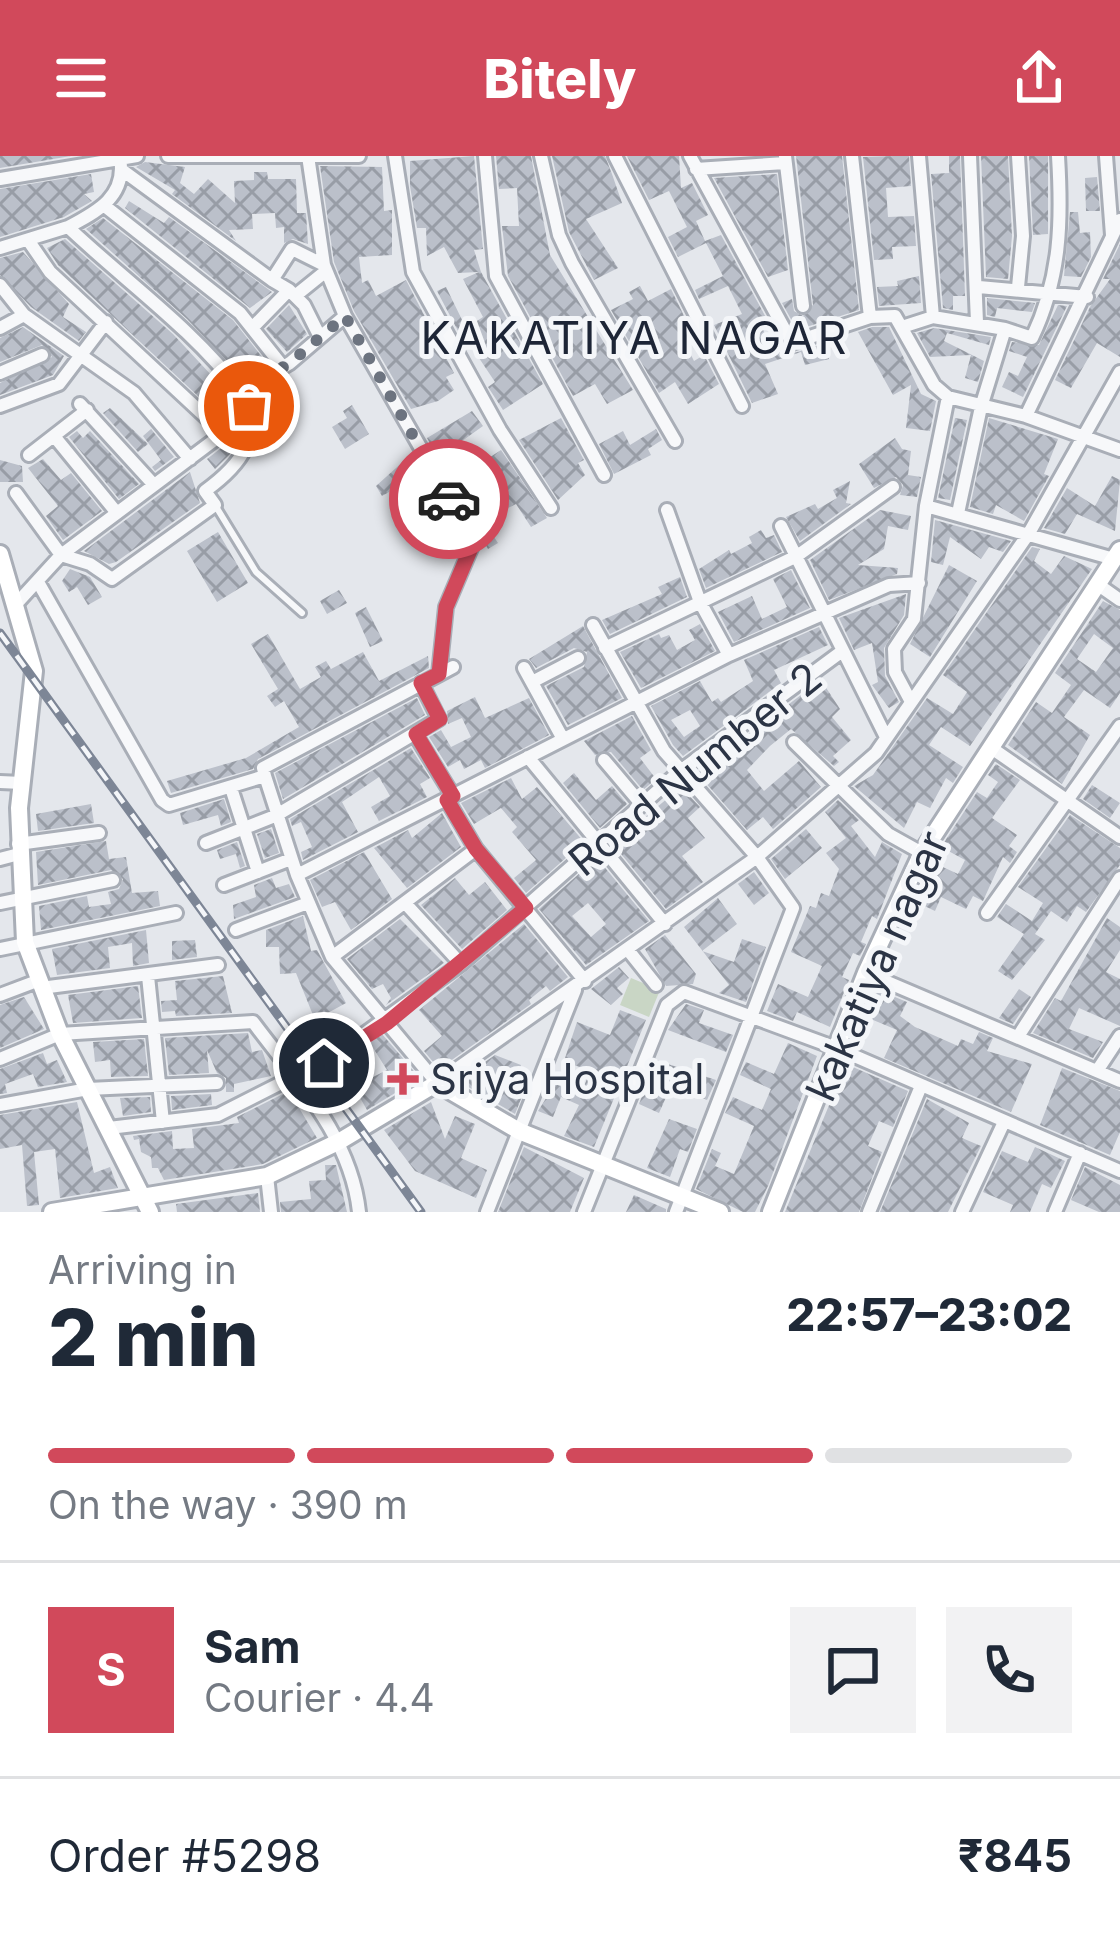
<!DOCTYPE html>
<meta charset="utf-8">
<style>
body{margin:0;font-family:Inter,sans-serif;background:#f2f2f3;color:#1f2937;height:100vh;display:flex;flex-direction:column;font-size:45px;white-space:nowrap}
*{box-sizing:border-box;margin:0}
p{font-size:39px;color:#747a83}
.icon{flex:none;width:66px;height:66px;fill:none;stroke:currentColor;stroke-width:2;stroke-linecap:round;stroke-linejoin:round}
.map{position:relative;height:1056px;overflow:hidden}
.drawer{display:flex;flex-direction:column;background:#fff;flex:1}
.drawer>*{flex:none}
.pin{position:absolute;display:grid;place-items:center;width:102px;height:102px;color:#fff;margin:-51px;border:6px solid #fff;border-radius:50%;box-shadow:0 3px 12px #0007}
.courier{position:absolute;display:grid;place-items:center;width:120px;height:120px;margin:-60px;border:9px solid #d1495b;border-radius:50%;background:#fff;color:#222;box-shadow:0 3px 15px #0007}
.head em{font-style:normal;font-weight:800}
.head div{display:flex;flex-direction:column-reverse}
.head{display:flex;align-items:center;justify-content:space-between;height:204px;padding:0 48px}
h1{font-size:78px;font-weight:800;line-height:90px}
.bar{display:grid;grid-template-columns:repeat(4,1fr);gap:18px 12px;align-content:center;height:144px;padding:0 48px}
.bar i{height:15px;border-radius:9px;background:#e0e1e3}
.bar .current{background:#d1495b}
.bar p{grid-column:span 4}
.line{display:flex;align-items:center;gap:30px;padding:0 48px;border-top:3px solid #e0e1e3}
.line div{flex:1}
.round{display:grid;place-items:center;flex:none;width:126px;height:126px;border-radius:0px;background:#f2f2f3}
header{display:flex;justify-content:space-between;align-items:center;height:156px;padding:0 48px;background:#d1495b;color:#fff;font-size:54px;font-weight:800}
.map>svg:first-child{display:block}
.green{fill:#c9d6c5}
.building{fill:url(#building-cross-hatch);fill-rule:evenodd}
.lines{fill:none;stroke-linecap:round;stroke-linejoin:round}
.lane-casing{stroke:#a9aeb7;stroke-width:12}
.street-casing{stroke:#a9aeb7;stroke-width:18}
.secondary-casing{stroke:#a9aeb7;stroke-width:22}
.lane{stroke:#f7f8fa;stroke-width:6}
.street{stroke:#f7f8fa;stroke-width:12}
.secondary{stroke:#fff;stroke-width:16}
.rail-casing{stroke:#7d8696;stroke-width:9}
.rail{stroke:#f4f6f9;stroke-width:4.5;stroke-dasharray:14;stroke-linecap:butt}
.done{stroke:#6c737f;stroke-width:12;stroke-dasharray:0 21.6}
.route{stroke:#d1495b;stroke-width:15}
.poi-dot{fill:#d1495b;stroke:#f4f6f9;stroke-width:4.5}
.labels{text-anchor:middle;stroke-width:10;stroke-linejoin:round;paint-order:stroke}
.street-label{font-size:42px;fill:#2b3445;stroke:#f4f6f9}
.poi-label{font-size:42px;fill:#2b3445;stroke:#f4f6f9;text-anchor:start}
.neighbourhood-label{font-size:45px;letter-spacing:3px;fill:#1d2536;stroke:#f4f6f9}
</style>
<header><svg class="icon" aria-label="menu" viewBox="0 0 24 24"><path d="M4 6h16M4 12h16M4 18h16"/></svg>Bitely<svg class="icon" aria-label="share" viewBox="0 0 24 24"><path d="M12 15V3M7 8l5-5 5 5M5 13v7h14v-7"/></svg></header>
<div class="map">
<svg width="1120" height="1056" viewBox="0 0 1120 1056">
<defs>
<pattern id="building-cross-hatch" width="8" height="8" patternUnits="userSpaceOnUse" patternTransform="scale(3)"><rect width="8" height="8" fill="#bbc0ca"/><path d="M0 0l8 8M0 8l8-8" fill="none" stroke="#989da6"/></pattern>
</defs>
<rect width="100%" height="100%" fill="#e4e7ec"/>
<path class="green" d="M631 822 660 834 649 861 620 849Z"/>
<path class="building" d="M0 0H71L0 12Z
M474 0 483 93 474 94 481 116 543 228 503 254 488 231 495 226 471 190 467 192 437 135 446 131 466 172 483 161 463 123 479 116 458 117 444 91 427 100 426 72H417L410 30V5Z
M496 0H531L550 99 633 234 607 248 595 228 573 240 508 120 502 70H519L517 32 499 33Z
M552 0H605L612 18 622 47 586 63 618 112 594 124 569 76Z
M627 0H679L681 32 692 27 708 59 696 65 705 85 721 79 769 167 762 169 770 195 782 190 794 197 825 187 829 203 805 209 801 196 765 208 778 238 752 247 714 169 742 158 728 130 699 143 695 134 723 120 706 87 678 101 668 81 687 71 669 35 649 44Z
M796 0H842L859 154 797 174 782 147 792 143 794 155 803 160 813 149Z
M893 0H909L911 30 886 32 888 61 914 60 916 90 892 91 893 103 874 104 863 1Z
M949 0H960L965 140H953V154L943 152 931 18 949 17Z
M981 0H1008L1012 80 1008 123 986 121Z
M1029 0H1048V78L1033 79Z
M145 6 185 11 180 27 194 38 208 23 235 47 234 25 254 24V16H267L268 23H296L297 57H306L308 88 293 83 284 87V71L276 72 275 57 252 58 253 73 229 74 236 85 172 38 175 34 136 11Z
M320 10 382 11 384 55 392 54V99L359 101 362 127 368 124 376 140 406 124 454 217 446 221 454 234 438 245 411 253 354 155 334 106Z
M91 18 94 36 84 38 92 45 64 61 0 81V33Z
M777 18 788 114 768 121 714 22Z
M1097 21 1100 55H1086L1085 22Z
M129 45 164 67 169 61 272 136 250 152 125 52Z
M1070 56H1078L1080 77 1090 76 1091 101 1081 121 1064 120Z
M103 62 233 164 266 206 242 221 187 163 86 73Z
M65 83 173 178 227 236 222 240 215 229 199 241 58 109 47 92Z
M1120 88V201L1097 187 1071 232 1055 224 1090 151 1110 123H1103Z
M23 96 69 148 63 161 86 176 79 185 31 151 0 119V102Z
M919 120 921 147 879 150 877 131 898 130 897 125Z
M640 130 648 145 671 133 686 164 680 167 686 179 682 181 694 205 704 199 719 228 688 248 675 226 659 237 611 154 633 143 629 136Z
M987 142 1035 147 1032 156 997 152 995 161 987 159Z
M289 149 307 178 287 196 266 173Z
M1058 149 1067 150 1023 241 1002 231 1009 216 1018 220 1027 201 1009 195 1012 186 1039 189Z
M23 171 64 200 53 219 0 239V227L52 201 42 189 0 206V182Z
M872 171H889L921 238 936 245 930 275 906 272 911 229 893 239 858 176Z
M934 172 991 181 989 189 947 177 944 185 984 205 978 226 965 222 971 199 930 201 917 177Z
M352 249 369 278 345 293 332 271 347 262 343 255Z
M110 252 148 288 138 296 103 257Z
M472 255 483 270 455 290 466 309 472 313 501 294 547 362 531 371 516 348 494 359 486 369 498 387 488 393 427 282Z
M561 262 584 304 578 307 585 319 558 344 519 284Z
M955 262 967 264 950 344 938 342Z
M989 262 1058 283 1044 318 1049 320 1024 365 996 349 993 358 970 351Z
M151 273 174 301 155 315 152 311 161 304 143 280Z
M656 273 662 284 648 293 651 299 614 318 599 288 623 275 630 289Z
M77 275 83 282 90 275 139 328 119 343 69 281Z
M238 279 230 298 215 313 207 303Z
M895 282 902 293 911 295 908 319 921 321 917 341 900 339 903 329 896 321 874 332 859 308Z
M43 303 61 324 71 317 102 355 63 384 46 360 58 350 28 312Z
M406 303 417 320 382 340 376 330Z
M0 304 22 310 23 326H0Z
M190 316 200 347 116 406 109 408 84 395Z
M1112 320 1120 324 1115 375 1077 358 1065 378 1044 372 1067 332 1095 350Z
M850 325 846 347 851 348 800 385 786 361 815 348 818 353 837 342 833 334Z
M880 354 911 360 908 374 888 370 884 393 858 409 898 412 897 418 829 444 810 404Z
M935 364 1011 385 1003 396 989 391 981 403 950 381 943 409 931 406Z
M761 374 766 382 774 379 782 396 706 432 699 413 729 394 731 398 752 387 749 381Z
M218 376 248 427 217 446 187 395Z
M1032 391 1040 393 1034 405 1051 418 1064 400 1092 413 970 590 941 571 929 589 963 611 953 627 946 622 930 652 917 646 904 672 854 630 873 619 927 542 953 558 967 536 943 519Z
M949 409 977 425 930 501 910 488Z
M70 413 90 421 102 441 88 449 77 431 69 436 62 425Z
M791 414 810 452 734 486 718 456 752 440 762 463 787 451 773 423Z
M680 421 687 441 610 478 602 464 662 438 658 431Z
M339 434 347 447 327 458 320 445Z
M906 438 904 459 884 492 885 520 899 546 889 552 872 529 878 526 872 487 854 494 839 462Z
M1103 445 1120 454V537L1110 552 1084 534 1064 561 1090 579 1062 628 1008 589 1036 546 1052 557 1071 529 1055 517ZM1094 478 1113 492 1096 516 1077 503Z
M366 451 383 485 370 491 355 457Z
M700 468 715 495 641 532 620 496 659 478 661 482 669 479 677 494 695 484 689 474Z
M583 470 622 542 568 569 546 530 584 511 587 496 574 492 536 512 529 503Z
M819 471 828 489 774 514 781 527 683 600 673 589 651 550 700 525 712 546 718 542 721 546 753 525 744 504ZM690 554 700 570 684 581 671 564Z
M268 478 300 533 321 521 315 511 326 505 331 513 363 496 379 525 428 500 429 512 258 603 253 613 171 637 167 625 246 602 299 571 284 545 275 551 267 540 278 533 251 488Z
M821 524 840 553 832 561 851 584 833 600 839 606 834 610 791 573 770 590 747 614 764 635 799 605 821 631 773 673 763 661 747 674 697 617Z
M475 541 485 562 529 542 549 579 485 612 481 604 464 613 460 604 448 611 429 581 441 574 451 591 471 581 462 562 448 568 447 555Z
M417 542 425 559 283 643 275 617Z
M632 560 651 594 640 602 656 623 643 634 611 596 595 599 584 585Z
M411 592 430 622 420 628 427 641 379 665 371 651 390 640 379 621 342 646 358 676 303 704 301 696 312 691 301 666 292 670 290 663Z
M996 608 1020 624 992 662 1017 679 1009 690 1017 696 1010 707 1003 701 983 745 973 740 966 753 941 741 935 755 914 745 932 706 958 718 965 704 941 691 977 636 987 642 998 626 988 619Z
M574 617 596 644 612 630 627 648 600 672 563 627Z
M511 622 522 643 537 631 584 686 526 737 514 722 536 704 512 676 517 671 501 652 474 668 461 647Z
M1092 629 1120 647 1110 662 1083 643Z
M681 631 700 651 688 662 705 682 682 700 703 726 666 753 613 688Z
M224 643 231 666 221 670 218 659 183 669 180 657Z
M838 644 859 664 851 670 875 701 882 686 902 698 877 763 872 760 861 786 866 788 860 800 853 797 842 821 849 824 830 871 797 856 793 865 767 855 778 828 808 841 822 810 791 796 810 750 816 752 821 737 829 740 839 713 826 697 846 682 825 656Z
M91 648 94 667 38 675 36 658Z
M442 657 461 691 407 732 374 692 408 674 412 682Z
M1070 659 1120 692V709L1086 756 1077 750 1067 766 1051 755 1035 778 1045 784 1012 824 998 815 1024 778 997 761 1006 748 1032 765 1043 747 1018 731Z
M271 673 279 697 265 702 257 678Z
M806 673 822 692 785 723 771 703Z
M106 685 109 703 126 701 132 737 158 735 160 750 41 774 39 750 87 740 89 751 111 748 108 736 119 733 123 723 111 714 38 729 36 696Z
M237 686 245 710 240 712 236 698 220 703 217 694Z
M364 696 392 743 351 774 335 746 322 751 310 724Z
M597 702 649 765 586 809 539 753ZM588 747 606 768 591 781 572 760Z
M754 716 769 737 754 749 738 728Z
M272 722 276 732 289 728 295 741 234 763 233 749 256 741 254 729Z
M455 722 469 739 485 726 507 754 462 793 421 749Z
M718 742 737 768 702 795 734 806 742 783 766 791 746 846 719 837 729 829 684 771Z
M303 760 311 795 317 794 346 847 315 864 296 817 280 818 279 791H266V774Z
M1107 762 1120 771V794L1106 816 1120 823V870L1079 852 1069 873 1103 886 1093 902 1033 877 1055 842 1061 845Z
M400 763 444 807 386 849 391 842 383 828 372 833 347 803Z
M524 768 568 821 550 835 546 830 529 844 531 848 439 913 424 895 442 880 419 854Z
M146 774 149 807 133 810 132 787 108 791 110 812 57 819 52 793Z
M665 779 696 818 693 828 666 830 645 793Z
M195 784 197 801 172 804V785Z
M619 811 629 822 617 832 623 838 611 849 591 833Z
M223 820 232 857 176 860 175 855 162 856 161 845 177 844 175 825Z
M138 830 142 862 73 867 68 839Z
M1019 833 1031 841 1013 868 999 862Z
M878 834 907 846 900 860 915 871 958 890 961 883 973 888 979 876 993 882 987 895 1032 908 1011 956 884 902 897 874 866 861Z
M24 841 44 873 0 892V849Z
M686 848 704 854 699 867 733 879 726 896 668 874Z
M620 854 646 864 594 991 564 980 579 949 561 941 553 961 538 955 555 928 581 938 590 915 564 905 577 866 610 879Z
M248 877 252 896 262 894 271 920 234 928V936H226V922L217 917 207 894 209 917 169 919 165 882Z
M382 878 420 922 367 954 341 908 350 901 365 925 387 914 370 887Z
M144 883 148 920 111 921 110 904 95 906 93 886Z
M788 887 817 900 768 1030 755 1056H743L696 1033 712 993 721 997 715 1010 734 1018 754 970 725 957 733 941 762 954 771 933 740 919 746 906 774 918Z
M43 897 47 908 57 904 67 926 38 931 33 918 5 928 7 937 0 938V913Z
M495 899 521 909 516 923 527 928 515 958 458 925Z
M656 904 716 924 707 944 672 928 659 957 639 948Z
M846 908 908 935 893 971 879 965 868 990 882 996 859 1056H785Z
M1062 912 1120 935V976L1110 999 1040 969Z
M289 935 317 982 263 1008 164 1024 158 1012H152L151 1001 141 996 139 983 134 984 133 980 172 975 173 993 194 992 192 973 239 967 237 961Z
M211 938 212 949 172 954 171 940Z
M150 941 151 956 123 960 120 942Z
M927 943 969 967 962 982 981 990 948 1056H880Z
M77 946 94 1017 110 1011 118 1032 60 1042 55 993 34 996 39 1049 27 1050 22 989 0 993V959Z
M431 946 445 983 455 960 475 968 461 1002 487 1014 476 1042 415 1015 384 974Z
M669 963 697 973 688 996 680 993 670 1021 647 1012Z
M524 991 584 1022 570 1056H498Z
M1035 991 1065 1005 1051 1032 1042 1028 1030 1056H1010L1013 1049 983 1036 1002 995 1028 1006Z
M325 1009H336L347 1056H281L280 1046 311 1043 309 1025 326 1024Z
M1085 1011 1120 1029V1056H1099L1071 1044Z
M258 1037 260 1056H177L176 1048Z
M634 1039 666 1053V1056H626Z"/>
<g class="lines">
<defs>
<path id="lane" d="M215 349 256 416 302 457"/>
<path id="street" d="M168 0H359
M308 0 324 109 345 160 474 385 446 451 439 518
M395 0 413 116 500 274 551 352
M485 0 496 120 604 319
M541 0 559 79 572 107 675 285
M615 0 742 250
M690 0 792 187 870 161 895 160 934 229 948 241 1026 260 1120 294
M785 0 803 150
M852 0 870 161
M919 0 933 161
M970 0 977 166
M1018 0 1023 80 1018 131
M1106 0 1112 79
M120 2C127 40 97 56 68 71 126 126 192 172 241 236L290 207 345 160
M696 13 785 7
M122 14 272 124 292 93 324 109
M0 23 137 0
M106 51 240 157 283 211
M28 84 50 116 223 277
M0 92 68 71
M0 129 24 159 134 237 190 303
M979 131 1087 141
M289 134 304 149 320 181
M295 140 326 115
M254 170 289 134 272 124
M902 171 933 161 1005 173
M0 172 24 159
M0 217 42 199
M80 248 154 329
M0 250 59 228 106 166
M1026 260 1120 64
M54 280 117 357
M29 299 87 254
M16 337 61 399 249 258
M926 350 1114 403
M667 354 700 446 729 499
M958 357 981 251 1005 173 1032 182C1061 121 1062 66 1058 0
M781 370 886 581
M38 426 162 644 169 649 265 620 297 719 332 801 437 927 757 701 876 597 1029 377 1120 216
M1100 430 1120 444
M18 446 61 399 90 408 112 423 215 349 205 335C241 309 264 280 241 236
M593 469 664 595 757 701 793 752 676 1056
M605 492 797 400 893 331
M524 512 563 583
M532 526 578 502
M910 544 895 516 894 493 914 463 926 350 948 241
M415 578 453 640
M794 586 888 678 922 697
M990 591 1120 681
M528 601 665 768
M604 604 642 649
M265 620 263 612 453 511
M0 626 22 627
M231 632 258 716
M447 644 476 693 585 825
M206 687 275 660 439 563 421 527
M18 688 99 677
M0 703 19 698
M297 719 729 499 889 429 919 427
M224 729 291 703
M0 747 113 724
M405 747 461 808
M987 757 1120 570
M236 774 308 747
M0 793 176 757
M628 794 656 829
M332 801 476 693
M866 817 1120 925
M148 820 163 966
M41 832 218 809
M0 839 37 825
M1019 879 1120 722
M0 903 60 878 253 866C297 925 351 981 359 1056
M324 907 461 808 679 616 841 496
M1097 915 1120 880
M0 949 88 933 217 927
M109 972 218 959 293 921
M267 1020 271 1056
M487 1056 575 834
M584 1056 667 849 684 836 836 892 1120 1015
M869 1056 921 930
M962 1056 1004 966
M1055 1056 1080 997"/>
<path id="secondary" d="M0 398 34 515 19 652 25 786 60 878 150 1056
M52 1056 267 1020 340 985 437 927 519 975 720 1056
M771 1056 866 817 922 697 1120 394"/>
</defs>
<use href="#lane" class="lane-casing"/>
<use href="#street" class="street-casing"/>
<use href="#secondary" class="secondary-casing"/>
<use href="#lane" class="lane"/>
<use href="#street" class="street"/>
<use href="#secondary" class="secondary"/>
<defs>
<path id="rail" d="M0 477 421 1056"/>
</defs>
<use href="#rail" class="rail-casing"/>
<use href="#rail" class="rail"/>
</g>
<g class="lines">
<path class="done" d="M249 250 241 236 290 207 345 160 449 343"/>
<path class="route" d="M324 907 387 867 526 752 476 693 447 644 453 640 416 578 440 563 421 527 439 518 446 451 474 385 449 343"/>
</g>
<path class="poi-dot" d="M397 905h12v12h12v12h-12v12h-12v-12h-12v-12h12z"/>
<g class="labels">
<g class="street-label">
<text transform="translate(695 613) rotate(-39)" y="15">Road Number 2</text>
<text transform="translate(877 810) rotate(-66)" y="15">kakatiya nagar</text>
</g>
<g class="poi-label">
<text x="430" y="938">Sriya Hospital</text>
</g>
<g class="neighbourhood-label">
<text x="635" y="198">KAKATIYA NAGAR</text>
</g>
</g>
</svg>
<div class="pin" style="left:249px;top:250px;background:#ea580c"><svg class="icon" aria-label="bag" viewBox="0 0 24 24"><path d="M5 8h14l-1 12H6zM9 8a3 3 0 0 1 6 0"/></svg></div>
<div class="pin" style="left:324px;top:907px;background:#1f2937"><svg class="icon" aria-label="home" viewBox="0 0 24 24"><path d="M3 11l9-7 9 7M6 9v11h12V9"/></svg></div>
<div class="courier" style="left:449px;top:343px"><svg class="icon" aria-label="car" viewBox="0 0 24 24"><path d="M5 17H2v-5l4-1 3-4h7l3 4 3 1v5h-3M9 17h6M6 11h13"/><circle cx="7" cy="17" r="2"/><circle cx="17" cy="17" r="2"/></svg></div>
</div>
<section class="drawer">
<div class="head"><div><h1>2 min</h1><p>Arriving in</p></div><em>22:57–23:02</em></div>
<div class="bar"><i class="current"></i><i class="current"></i><i class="current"></i><i></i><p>On the way · 390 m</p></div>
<div class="line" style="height:216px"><b class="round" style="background:#d1495b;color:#fff">S</b><div><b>Sam</b><p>Courier · 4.4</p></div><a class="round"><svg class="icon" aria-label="chat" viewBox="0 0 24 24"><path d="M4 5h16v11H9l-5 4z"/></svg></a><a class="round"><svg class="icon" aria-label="phone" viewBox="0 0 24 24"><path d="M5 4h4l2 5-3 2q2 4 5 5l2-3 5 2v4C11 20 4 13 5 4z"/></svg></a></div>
<div class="line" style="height:156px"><div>Order #5298</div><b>₹845</b></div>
</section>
